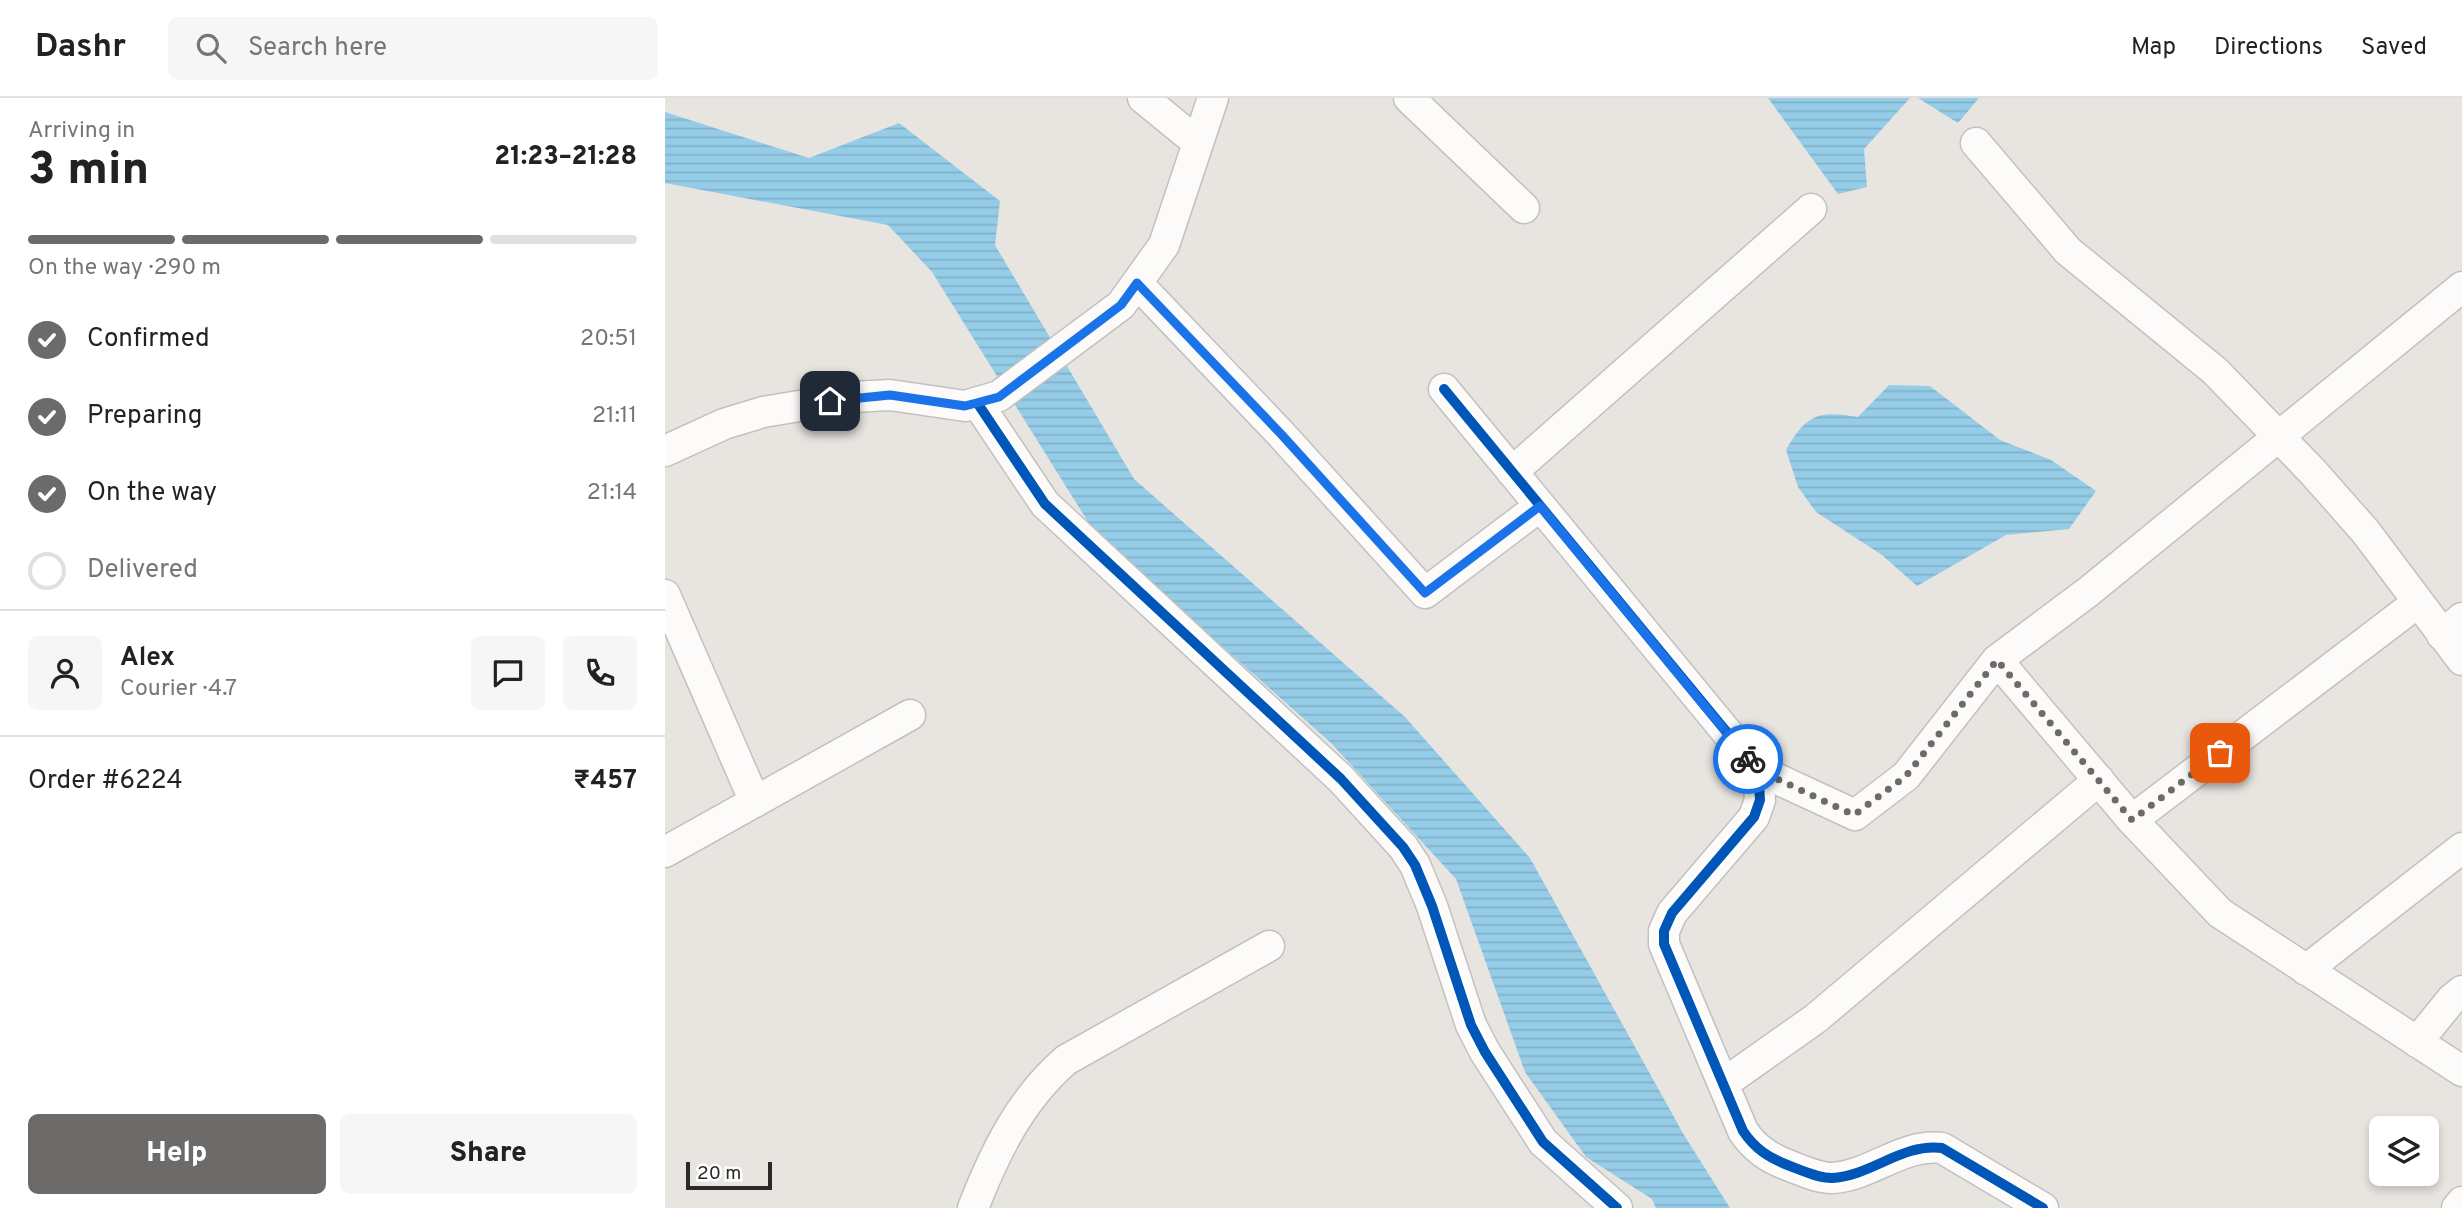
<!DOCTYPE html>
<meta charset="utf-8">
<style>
body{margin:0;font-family:Overpass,sans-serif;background:#f6f6f6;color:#222;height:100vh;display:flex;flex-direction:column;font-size:26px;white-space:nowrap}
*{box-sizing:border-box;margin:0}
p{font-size:23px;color:#767676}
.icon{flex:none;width:38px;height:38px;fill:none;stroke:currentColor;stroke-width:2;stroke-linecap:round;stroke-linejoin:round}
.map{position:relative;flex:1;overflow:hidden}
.sheet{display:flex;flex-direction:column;background:#fff;width:665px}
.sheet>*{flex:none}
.buttons{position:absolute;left:1704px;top:1018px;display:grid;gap:14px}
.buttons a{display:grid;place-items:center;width:70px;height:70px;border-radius:10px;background:#fff;box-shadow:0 4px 10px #0003;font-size:35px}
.scale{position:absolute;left:21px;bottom:18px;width:86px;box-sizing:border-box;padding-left:7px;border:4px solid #2a2a2a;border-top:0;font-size:19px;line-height:24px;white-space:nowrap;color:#2a2a2a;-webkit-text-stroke:5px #fff;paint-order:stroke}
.pin{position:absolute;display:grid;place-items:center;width:60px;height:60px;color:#fff;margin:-30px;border-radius:14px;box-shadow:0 4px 10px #0006}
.courier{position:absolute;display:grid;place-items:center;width:70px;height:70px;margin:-35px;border:5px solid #1a73e8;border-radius:50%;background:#fff;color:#222;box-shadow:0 2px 9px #0007}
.summary em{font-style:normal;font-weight:800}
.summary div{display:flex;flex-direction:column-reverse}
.summary{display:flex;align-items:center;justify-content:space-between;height:119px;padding:0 28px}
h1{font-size:46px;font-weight:800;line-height:52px}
.bar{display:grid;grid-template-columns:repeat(4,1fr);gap:10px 7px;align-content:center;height:84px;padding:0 28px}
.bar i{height:9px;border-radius:5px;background:#e0e0e0}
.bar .on{background:#6c6b6a}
.bar p{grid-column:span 4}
.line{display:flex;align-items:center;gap:18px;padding:0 28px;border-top:2px solid #e0e0e0}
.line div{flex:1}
.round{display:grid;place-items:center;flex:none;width:74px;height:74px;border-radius:10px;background:#f6f6f6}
ol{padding:0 28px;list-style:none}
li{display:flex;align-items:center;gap:21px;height:77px}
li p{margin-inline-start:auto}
li .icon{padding:7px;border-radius:50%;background:#6c6b6a;color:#fff;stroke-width:4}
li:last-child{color:#767676}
li i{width:38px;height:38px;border:4px solid #e0e0e0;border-radius:50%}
.primary-button{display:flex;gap:14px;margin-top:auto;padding:14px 28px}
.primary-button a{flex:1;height:80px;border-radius:10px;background:#6c6b6a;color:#fff;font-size:28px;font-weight:800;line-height:80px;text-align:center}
.primary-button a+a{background:#f6f6f6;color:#222}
header{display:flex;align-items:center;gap:42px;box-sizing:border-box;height:98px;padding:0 35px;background:#fff;border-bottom:2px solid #e0e0e0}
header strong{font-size:33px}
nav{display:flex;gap:38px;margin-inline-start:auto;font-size:24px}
.search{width:490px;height:63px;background:#f6f6f6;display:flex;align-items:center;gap:18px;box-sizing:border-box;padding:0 24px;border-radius:10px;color:#767676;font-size:26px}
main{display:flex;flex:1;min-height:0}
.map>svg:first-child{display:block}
.water{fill:url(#water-rules)}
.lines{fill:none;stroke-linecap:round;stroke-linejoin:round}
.minor-casing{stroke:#c2c1c1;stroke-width:33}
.minor{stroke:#fcfbfa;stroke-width:30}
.cycleway-casing{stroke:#fff;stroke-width:15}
.cycleway{stroke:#0057b8;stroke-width:10}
.done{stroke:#6c6b6a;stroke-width:7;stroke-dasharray:0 12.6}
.route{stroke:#1a73e8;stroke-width:9}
</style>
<header>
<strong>Dashr</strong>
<div class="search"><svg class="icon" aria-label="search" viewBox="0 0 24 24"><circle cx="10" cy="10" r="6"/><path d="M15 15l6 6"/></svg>Search here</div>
<nav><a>Map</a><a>Directions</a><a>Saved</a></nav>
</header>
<main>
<section class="sheet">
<div class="summary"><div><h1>3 min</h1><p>Arriving in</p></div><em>21:23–21:28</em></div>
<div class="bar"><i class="on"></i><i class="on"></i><i class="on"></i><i></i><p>On the way · 290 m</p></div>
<ol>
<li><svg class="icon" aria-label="check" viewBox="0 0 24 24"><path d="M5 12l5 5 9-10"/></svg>Confirmed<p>20:51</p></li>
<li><svg class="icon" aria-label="check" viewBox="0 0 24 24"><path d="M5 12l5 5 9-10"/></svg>Preparing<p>21:11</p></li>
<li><svg class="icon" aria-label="check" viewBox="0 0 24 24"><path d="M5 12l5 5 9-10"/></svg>On the way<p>21:14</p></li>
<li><i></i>Delivered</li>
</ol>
<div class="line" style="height:126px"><a class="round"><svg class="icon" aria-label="person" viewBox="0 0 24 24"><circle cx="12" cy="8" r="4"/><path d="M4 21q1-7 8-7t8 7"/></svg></a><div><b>Alex</b><p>Courier · 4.7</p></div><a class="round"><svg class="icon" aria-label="chat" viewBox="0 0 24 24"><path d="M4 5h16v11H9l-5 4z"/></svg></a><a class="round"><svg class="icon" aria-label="phone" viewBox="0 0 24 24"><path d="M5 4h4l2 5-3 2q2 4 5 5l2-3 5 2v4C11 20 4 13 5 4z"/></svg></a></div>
<div class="line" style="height:91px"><div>Order #6224</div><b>₹457</b></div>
<div class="primary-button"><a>Help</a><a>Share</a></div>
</section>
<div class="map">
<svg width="1797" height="1110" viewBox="0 0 1797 1110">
<defs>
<pattern id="water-rules" width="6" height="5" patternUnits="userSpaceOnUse" patternTransform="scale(1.75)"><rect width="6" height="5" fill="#95cde8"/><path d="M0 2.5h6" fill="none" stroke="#81b0c7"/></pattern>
</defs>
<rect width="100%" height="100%" fill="#e8e5e0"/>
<path class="water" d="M1103 0H1245L1199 51 1202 89 1173 96Z
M1253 0H1314L1293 25Z
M0 14 144 60 234 25 335 103 330 147 469 381 740 619 865 760 1019 1037 1065 1110H991L987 1101 921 1059 860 974 791 781 666 645 430 435 267 174 223 127 0 85Z
M1224 287 1265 288 1335 342 1386 362 1431 393 1404 431 1341 437 1252 488 1217 457 1151 414 1133 389 1121 352C1141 316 1154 312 1193 319Z"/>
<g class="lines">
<defs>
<path id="minor" d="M478 0 533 45
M744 0 859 110
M1311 45 1403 153 1550 273 1647 373 1700 433 1797 562
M472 185 616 336 760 495 875 408
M779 291 1093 672 1095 702 1089 719 1007 815 999 833V846L1078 1033C1090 1051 1104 1060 1125 1068 1138 1073 1153 1080 1167 1080 1206 1078 1237 1045 1277 1050L1378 1110
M313 306 380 406 676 681 738 749 750 767 767 808 806 927 820 954 878 1044 952 1110
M0 353 59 326 98 314 188 299 225 297 300 308 334 298 456 207 499 147 548 0
M847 374 1146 111
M0 497 90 704
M1777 537 1797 520
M1332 562 1467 722 1555 815 1797 973
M1093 672 1190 717 1241 678 1332 562 1423 494 1797 189
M1467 722 1752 505
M0 754 245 617
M1641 872 1797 750
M1752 944 1787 901 1797 893
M1058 986 1150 921 1434 682
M308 1110C330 1054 355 1002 401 962L604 848
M1792 1110 1797 1104"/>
</defs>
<use href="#minor" class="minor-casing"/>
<use href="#minor" class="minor"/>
<defs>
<path id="cycleway" d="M779 291 1093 672 1095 702 1089 719 1007 815 999 833V846L1078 1033C1090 1051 1104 1060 1125 1068 1138 1073 1153 1080 1167 1080 1206 1078 1237 1045 1277 1050L1378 1110
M313 306 380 406 676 681 738 749 750 767 767 808 806 927 820 954 878 1044 952 1110"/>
</defs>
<use href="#cycleway" class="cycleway-casing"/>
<use href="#cycleway" class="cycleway"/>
</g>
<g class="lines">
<path class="done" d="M1083 661 1093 672 1189 717 1241 678 1332 562 1467 722 1555 655"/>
<path class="route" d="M165 303 225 297 300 308 334 299 456 207 472 185 616 336 760 495 875 408 1083 661"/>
</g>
</svg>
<div class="buttons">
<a><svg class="icon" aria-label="layers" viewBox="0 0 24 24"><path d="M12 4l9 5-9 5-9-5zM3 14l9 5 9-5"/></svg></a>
</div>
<div class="scale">20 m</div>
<div class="pin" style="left:1555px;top:655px;background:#ea580c"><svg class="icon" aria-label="bag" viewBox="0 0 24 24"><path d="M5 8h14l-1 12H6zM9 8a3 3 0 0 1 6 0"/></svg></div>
<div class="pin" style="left:165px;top:303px;background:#1f2937"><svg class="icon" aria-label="home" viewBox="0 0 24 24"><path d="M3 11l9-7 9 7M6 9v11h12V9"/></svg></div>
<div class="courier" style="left:1083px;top:661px"><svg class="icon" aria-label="bike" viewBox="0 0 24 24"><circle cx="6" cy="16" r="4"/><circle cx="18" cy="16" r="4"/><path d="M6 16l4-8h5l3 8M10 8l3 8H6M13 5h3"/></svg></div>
</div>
</main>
